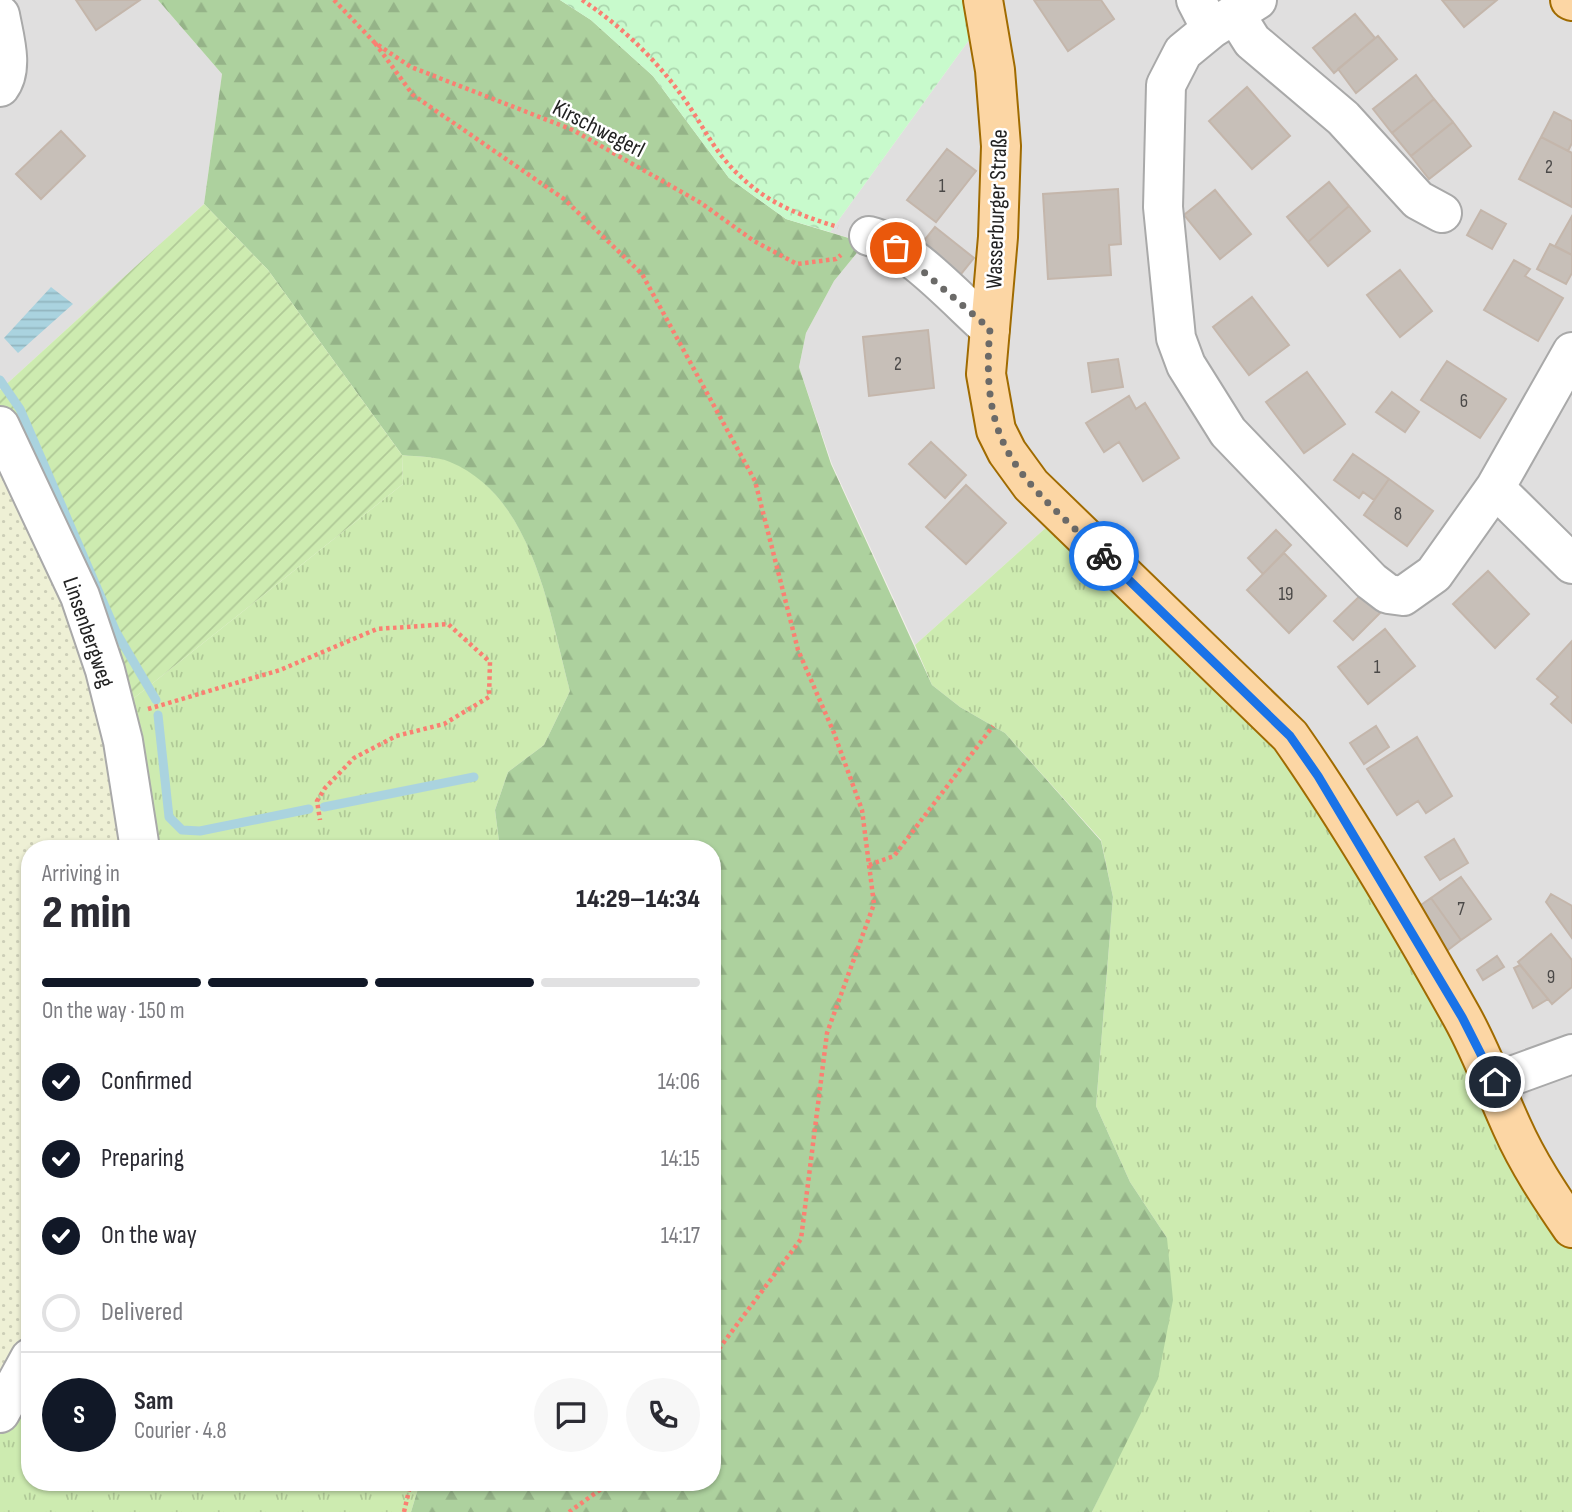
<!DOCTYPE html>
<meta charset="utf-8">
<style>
body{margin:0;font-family:"Sofia Sans Condensed",sans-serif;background:#f7f7f7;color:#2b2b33;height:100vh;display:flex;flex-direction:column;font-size:26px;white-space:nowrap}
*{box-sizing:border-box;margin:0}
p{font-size:23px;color:#7c7c81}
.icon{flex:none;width:38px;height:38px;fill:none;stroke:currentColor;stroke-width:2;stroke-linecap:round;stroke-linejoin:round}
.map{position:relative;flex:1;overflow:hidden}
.side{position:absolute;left:21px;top:840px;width:700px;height:651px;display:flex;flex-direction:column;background:#fff;border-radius:28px;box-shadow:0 2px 5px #0004}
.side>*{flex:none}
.pin{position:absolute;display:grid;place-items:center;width:60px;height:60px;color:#fff;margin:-30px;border:4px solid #fff;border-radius:50%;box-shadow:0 2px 7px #0007}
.courier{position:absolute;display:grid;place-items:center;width:70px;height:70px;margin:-35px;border:5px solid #1a73e8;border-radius:50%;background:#fff;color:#222;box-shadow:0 2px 9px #0007}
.summary em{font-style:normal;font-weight:800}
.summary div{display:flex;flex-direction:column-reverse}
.summary{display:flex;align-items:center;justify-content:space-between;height:119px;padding:0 21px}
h1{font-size:46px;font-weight:800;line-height:52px}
.bar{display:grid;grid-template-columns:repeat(4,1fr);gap:10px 7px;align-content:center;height:84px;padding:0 21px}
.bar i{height:9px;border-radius:5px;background:#e1e1e2}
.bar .current{background:#111827}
.bar p{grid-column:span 4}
.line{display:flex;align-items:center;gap:18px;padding:0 21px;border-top:2px solid #e1e1e2}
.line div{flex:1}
.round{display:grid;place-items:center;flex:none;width:74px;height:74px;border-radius:37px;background:#f7f7f7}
ol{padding:0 21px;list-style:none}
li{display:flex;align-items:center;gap:21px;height:77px}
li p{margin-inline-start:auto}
li .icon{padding:7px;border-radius:50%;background:#111827;color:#fff;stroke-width:4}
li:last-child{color:#7c7c81}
li i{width:38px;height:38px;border:4px solid #e1e1e2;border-radius:50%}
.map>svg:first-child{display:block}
.residential{fill:#e0dfdf}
.farmland{fill:url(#farmland-dots)}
.grass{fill:url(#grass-tufts)}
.forest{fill:url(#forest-firs)}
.park{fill:url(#park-crowns)}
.garden{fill:url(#garden-furrows)}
.water{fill:url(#water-rules)}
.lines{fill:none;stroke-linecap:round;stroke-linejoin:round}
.stream{stroke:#aad3df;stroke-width:9}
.building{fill:#c7bfb8;stroke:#c4b6ab;stroke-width:2}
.minor-casing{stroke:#a9a9a9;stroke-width:42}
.major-casing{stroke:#a06b00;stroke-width:42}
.path{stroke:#fa8072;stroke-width:4.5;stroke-dasharray:3.5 3.5;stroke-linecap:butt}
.minor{stroke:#fff;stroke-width:38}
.major{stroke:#fcd6a4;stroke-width:38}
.done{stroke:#6b6a68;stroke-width:7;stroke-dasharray:0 12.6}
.route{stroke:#1a73e8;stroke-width:9}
.labels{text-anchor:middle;stroke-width:5;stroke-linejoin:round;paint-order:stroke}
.number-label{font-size:19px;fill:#4b4948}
.street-label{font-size:23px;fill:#222;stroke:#fff}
</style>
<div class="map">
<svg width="1572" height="1512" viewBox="0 0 1572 1512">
<defs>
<pattern id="farmland-dots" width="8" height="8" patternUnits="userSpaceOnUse" patternTransform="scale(1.75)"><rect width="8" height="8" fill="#eef0d5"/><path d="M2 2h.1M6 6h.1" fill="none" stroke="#ccceb7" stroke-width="1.8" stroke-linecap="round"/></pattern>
<pattern id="grass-tufts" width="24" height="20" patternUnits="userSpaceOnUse" patternTransform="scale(1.75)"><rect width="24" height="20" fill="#cdebb0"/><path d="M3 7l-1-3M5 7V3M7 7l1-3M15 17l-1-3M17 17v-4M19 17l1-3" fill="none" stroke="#b0c997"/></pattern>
<pattern id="forest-firs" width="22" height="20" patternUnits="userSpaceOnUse" patternTransform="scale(1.75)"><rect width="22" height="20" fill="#add19e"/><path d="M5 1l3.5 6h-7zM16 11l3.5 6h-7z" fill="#95b388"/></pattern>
<pattern id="park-crowns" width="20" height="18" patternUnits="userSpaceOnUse" patternTransform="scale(1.75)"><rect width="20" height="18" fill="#c8facc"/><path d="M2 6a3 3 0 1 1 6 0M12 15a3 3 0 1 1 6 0" fill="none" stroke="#acd6af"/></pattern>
<pattern id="garden-furrows" width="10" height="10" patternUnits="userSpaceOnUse" patternTransform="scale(1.75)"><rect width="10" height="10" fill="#cdebb0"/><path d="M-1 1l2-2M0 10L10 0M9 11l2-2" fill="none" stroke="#b0c997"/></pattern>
<pattern id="water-rules" width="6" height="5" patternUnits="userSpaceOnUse" patternTransform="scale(1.75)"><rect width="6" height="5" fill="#aad3df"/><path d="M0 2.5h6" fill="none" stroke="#92b5bf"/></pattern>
</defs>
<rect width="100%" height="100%" fill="#f2efe9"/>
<path class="residential" d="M0 0H158L222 74 204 204 0 390Z
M989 0H1572V1211L1050 524 915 645 832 464 799 367 806 333 834 281 865 243 830 232 977 29Z"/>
<path class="farmland" d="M0 439 79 611 132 849H30V1345L0 1400Z"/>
<path class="grass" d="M402 455C417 457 437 456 450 461 534 497 549 613 570 691L544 745 508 772 495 810 500 849H148L124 706 403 484Z
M1050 524 1277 740 1317 796 1572 1244V1512H1092L1122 1449 1167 1238 1130 1182 1096 1106 1113 897 1101 840 1005 733 960 707 932 685 915 645Z
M30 1372V1482H420L411 1512H0V1423Z"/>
<path class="forest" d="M158 0H560L591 20 653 76 729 178 786 219 865 243 834 281 806 333 799 367 831 464 932 685 960 707 1005 733 1101 841 1113 897 1096 1106 1130 1182 1167 1238 1173 1300 1158 1379 1092 1512H411L420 1482H712V849H500L495 810 508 772 544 745 570 691C549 613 534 497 450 462 437 456 417 457 402 455L268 270 204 204 222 74Z"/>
<path class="park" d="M560 0H970L977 29 830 232 786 219 729 178 653 76 591 20Z"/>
<path class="garden" d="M204 204 268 270 402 455 403 484 124 706 0 415V390Z"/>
<path class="water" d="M51 287 73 304 18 353 4 338Z"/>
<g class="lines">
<path class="stream" d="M0 380 20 409 116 632 156 700
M158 715 169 817 182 830 200 831 309 809
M324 807 474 777"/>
</g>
<path class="building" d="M76 0H140L96 30Z
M1034 0H1101L1114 19 1068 51Z
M1442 0H1497L1464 27Z
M1355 14 1375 38 1334 73 1313 48Z
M1378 36 1397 59 1356 93 1338 69Z
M1416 75 1434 99 1392 133 1373 109Z
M1247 87 1290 136 1252 169 1209 121Z
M1434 99 1453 122 1411 156 1392 133Z
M1554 112 1572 121V143L1568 151 1541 137Z
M1453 122 1471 146 1429 179 1411 156Z
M61 131 85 156 41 199 16 174Z
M1541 137 1572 153V207L1519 179Z
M947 149 976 171 936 222 907 200Z
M1329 182 1349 206 1308 242 1287 217Z
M1118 189 1121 244 1109 245 1111 275 1048 279 1043 194Z
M1215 190 1251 234 1220 259 1184 215Z
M1349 206 1370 231 1328 266 1308 242Z
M1481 210 1506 224 1492 249 1467 235Z
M1572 216V255L1555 246Z
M935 227 974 258 957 279 918 248Z
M1550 244 1572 255V273L1566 284 1537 269Z
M1514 260 1530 269 1525 276 1563 298 1538 341 1484 310Z
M1400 270 1432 311 1400 337 1367 295Z
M1252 297 1289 345 1249 375 1213 327Z
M928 330 934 388 869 396 863 337Z
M1118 359 1123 387 1092 392 1088 363Z
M1447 361 1506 399 1480 438 1421 400Z
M1307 372 1345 424 1304 453 1266 402Z
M1392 392 1419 412 1405 432 1376 412Z
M1129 396 1136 409 1145 403 1179 458 1143 481 1119 442 1104 452 1086 423Z
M931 442 966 475 945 498 909 464Z
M1353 454 1389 479 1374 500 1363 492 1359 498 1334 480Z
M1389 479 1433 511 1407 546 1364 515Z
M966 485 1006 523 966 564 926 527Z
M1276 530 1291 545 1263 574 1248 558Z
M1284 553 1326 596 1289 633 1247 590Z
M1488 571 1529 614 1495 648 1453 604Z
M1363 593 1382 611 1353 640 1334 621Z
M1385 629 1415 666 1368 704 1338 667Z
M1572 641V723L1551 704 1558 697 1537 679Z
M1376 726 1389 747 1364 764 1350 743Z
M1417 737 1452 796 1426 813 1418 801 1397 815 1367 769Z
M1454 839 1468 863 1440 880 1425 857Z
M1461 877 1491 919 1461 940 1431 898Z
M1551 894 1572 906V938L1546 902Z
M1431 898 1461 940 1444 953 1414 910Z
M1551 934 1572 960V987L1552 1004 1518 962Z
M1497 956 1504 967 1483 980 1477 970Z
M1520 965 1548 999 1533 1008 1514 968Z"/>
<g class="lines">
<defs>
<path id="minor" d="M1196 0 1211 29
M1257 0 1211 29 1183 52 1166 85 1163 207 1176 338 1186 365 1228 432 1371 581 1388 594 1403 596 1434 574 1495 488
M1235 14 1252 41 1343 118 1418 200 1442 213
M0 15C4 37 14 69 0 87
M869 236C909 245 958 301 990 329
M1572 352 1495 488 1572 564
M0 426 80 596 105 670 123 741 140 849
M1495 1082 1572 1054
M0 1413 30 1358"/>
<path id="major" d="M983 0 995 70 1001 146 998 237 986 374 996 430 1007 452 1031 485 1290 736C1351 823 1410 924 1462 1017 1482 1053 1495 1090 1512 1127 1528 1163 1550 1196 1572 1228
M1570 0 1572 1"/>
</defs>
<use href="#minor" class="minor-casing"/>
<use href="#major" class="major-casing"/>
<path class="path" d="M334 0 375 43 411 67 573 130 701 203 754 241 797 264 836 259 841 255
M582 0C623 27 661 64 689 106 705 130 717 155 739 175 767 203 801 216 838 227
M375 43 413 95 564 199 642 274 755 481 798 650 834 733 862 810 874 904 827 1033 801 1239 712 1358
M148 709 280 670 377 629 448 624 490 662 489 697 444 724 396 736 354 758 325 788 317 801 320 820
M869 865 894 856 993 726
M404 1512 411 1482
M569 1512 611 1482"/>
<use href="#minor" class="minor"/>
<use href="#major" class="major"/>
</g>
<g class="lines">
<path class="done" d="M896 248 990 329C979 450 1022 479 1104 556"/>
<path class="route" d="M1104 556 1290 736 1318 776 1462 1017 1495 1082"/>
</g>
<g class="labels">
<g class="number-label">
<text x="1549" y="173">2</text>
<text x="942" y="192">1</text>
<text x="898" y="370">2</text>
<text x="1464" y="407">6</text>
<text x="1398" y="520">8</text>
<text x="1286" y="600">19</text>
<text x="1377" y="673">1</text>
<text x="1461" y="915">7</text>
<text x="1551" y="983">9</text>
</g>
<g class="street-label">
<text transform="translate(599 128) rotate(27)" y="8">Kirschwegerl</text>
<text transform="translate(996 209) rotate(-88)" y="8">Wasserburger Straße</text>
<text transform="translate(89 632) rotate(71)" y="8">Linsenbergweg</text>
</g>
</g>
</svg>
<div class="pin" style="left:896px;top:248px;background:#ea580c"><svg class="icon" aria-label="bag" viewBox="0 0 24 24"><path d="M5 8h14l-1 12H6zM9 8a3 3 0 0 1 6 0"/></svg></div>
<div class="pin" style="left:1495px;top:1082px;background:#1f2937"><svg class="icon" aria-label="home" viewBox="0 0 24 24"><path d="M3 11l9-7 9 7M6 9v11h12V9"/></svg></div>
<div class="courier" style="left:1104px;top:556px"><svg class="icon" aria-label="bike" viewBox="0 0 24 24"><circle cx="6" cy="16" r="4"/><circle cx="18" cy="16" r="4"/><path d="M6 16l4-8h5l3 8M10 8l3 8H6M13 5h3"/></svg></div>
<section class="side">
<div class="summary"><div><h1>2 min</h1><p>Arriving in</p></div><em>14:29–14:34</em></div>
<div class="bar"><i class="current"></i><i class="current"></i><i class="current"></i><i></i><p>On the way · 150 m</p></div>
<ol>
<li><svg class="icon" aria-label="check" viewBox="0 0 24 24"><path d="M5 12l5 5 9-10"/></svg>Confirmed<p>14:06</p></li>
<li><svg class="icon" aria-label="check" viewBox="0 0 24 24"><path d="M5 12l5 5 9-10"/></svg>Preparing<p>14:15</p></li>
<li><svg class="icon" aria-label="check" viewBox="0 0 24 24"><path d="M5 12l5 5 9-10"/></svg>On the way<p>14:17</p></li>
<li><i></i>Delivered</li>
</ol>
<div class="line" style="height:126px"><b class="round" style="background:#111827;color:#fff">S</b><div><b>Sam</b><p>Courier · 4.8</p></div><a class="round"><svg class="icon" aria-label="chat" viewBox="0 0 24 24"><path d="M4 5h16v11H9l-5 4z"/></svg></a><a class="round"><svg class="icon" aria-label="phone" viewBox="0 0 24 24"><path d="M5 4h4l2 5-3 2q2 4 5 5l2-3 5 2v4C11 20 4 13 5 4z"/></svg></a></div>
</section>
</div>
